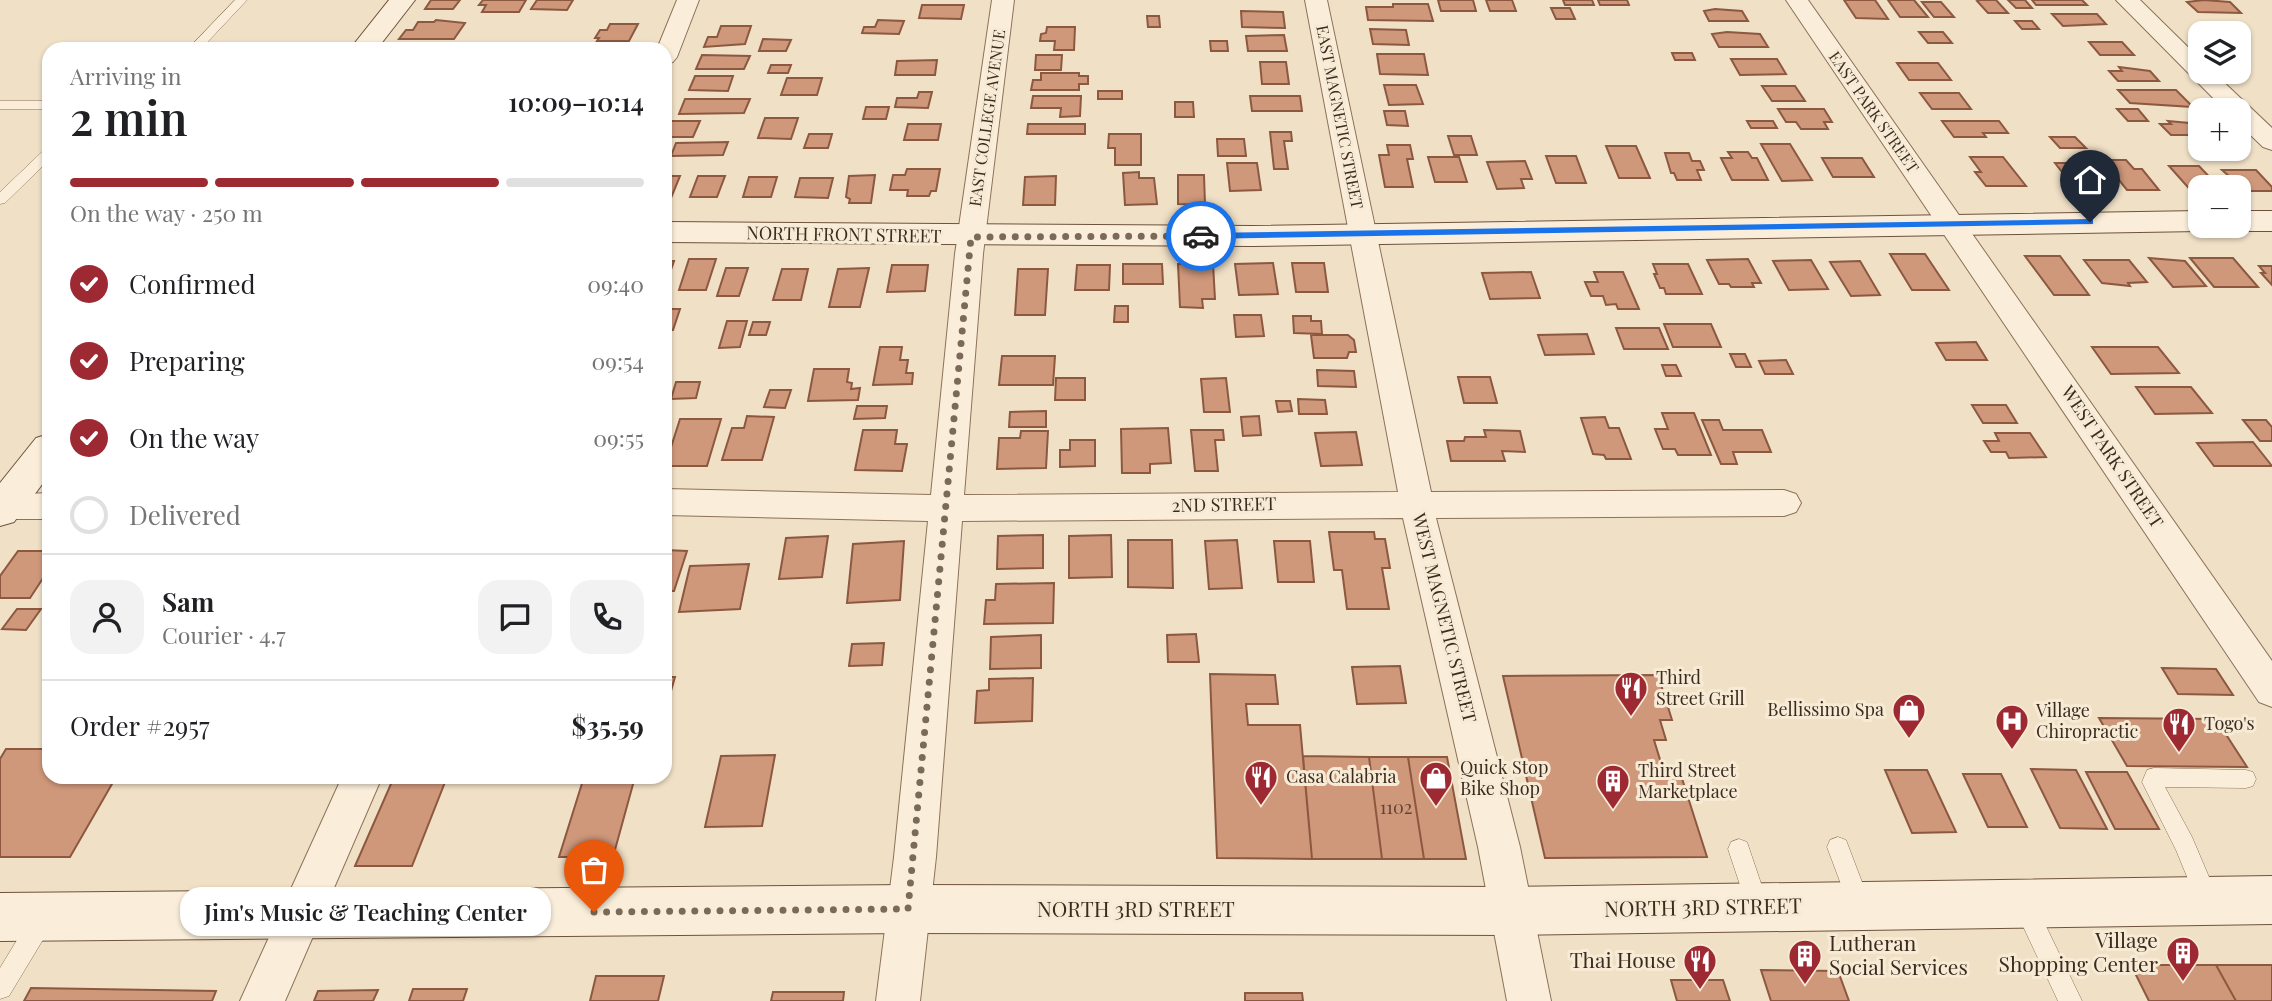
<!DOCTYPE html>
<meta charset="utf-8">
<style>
body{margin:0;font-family:"Playfair Display",serif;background:#f2f2f2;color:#202124;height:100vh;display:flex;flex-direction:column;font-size:26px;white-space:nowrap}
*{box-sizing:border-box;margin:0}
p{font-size:23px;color:#757577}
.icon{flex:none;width:38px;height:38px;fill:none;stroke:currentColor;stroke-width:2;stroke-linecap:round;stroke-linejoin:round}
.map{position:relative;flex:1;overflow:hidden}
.sheet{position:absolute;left:42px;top:42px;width:630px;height:742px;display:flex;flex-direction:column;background:#fff;border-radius:21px;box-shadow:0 2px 5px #0004}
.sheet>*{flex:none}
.controls{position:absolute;left:2188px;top:21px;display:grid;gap:14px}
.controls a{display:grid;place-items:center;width:63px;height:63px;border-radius:14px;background:#fff;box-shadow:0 2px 5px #0004;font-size:35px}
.pin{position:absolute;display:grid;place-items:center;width:60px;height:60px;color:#fff;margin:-72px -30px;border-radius:50% 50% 50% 0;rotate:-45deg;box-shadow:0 0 7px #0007}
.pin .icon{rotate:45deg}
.courier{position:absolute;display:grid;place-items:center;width:70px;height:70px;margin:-35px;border:5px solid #1a73e8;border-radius:50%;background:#fff;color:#222;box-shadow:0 2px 9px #0007}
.bubble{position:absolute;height:49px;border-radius:21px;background:#fff;box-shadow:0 2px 5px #0004;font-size:23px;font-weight:600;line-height:49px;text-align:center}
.overview em{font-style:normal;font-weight:600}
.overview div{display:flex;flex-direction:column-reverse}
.overview{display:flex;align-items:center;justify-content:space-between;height:119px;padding:0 28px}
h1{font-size:46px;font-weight:600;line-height:52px}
.bar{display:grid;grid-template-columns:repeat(4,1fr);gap:10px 7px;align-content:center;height:84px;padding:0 28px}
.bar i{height:9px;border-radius:5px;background:#e0e0e0}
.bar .on{background:#9d2932}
.bar p{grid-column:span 4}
.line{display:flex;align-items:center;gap:18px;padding:0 28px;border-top:2px solid #e0e0e0}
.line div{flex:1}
.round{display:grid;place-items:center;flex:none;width:74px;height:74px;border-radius:21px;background:#f2f2f2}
ol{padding:0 28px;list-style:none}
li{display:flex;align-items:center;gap:21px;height:77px}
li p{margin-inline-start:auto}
li .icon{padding:7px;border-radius:50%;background:#9d2932;color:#fff;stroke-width:4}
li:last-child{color:#757577}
li i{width:38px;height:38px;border:4px solid #e0e0e0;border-radius:50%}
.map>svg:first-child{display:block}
.building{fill:#cf987b;stroke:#8c5840;stroke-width:2}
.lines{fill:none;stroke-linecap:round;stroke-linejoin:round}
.lane-casing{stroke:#8c715b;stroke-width:1}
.street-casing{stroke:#8c715b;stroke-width:2}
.secondary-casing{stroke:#6e523e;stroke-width:2}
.lane{fill:#faeeda;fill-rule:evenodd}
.street{fill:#faeeda;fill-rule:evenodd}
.secondary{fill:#faeeda;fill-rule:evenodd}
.route{fill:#1a73e8}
.done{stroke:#7b6a59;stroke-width:7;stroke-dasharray:0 12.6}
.labels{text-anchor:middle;stroke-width:6;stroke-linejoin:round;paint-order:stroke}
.far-street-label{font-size:16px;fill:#3c2b1f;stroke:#f7ebd6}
.street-label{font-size:18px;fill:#3c2b1f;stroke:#f7ebd6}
.poi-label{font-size:18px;fill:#3c2b1f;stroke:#f7ebd6;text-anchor:start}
.near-number-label{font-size:18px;fill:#614636}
.near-street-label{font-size:21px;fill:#3c2b1f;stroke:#f7ebd6}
.near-poi-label{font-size:21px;fill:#3c2b1f;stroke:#f7ebd6;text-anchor:end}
</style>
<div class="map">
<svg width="2272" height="1001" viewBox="0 0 2272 1001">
<rect width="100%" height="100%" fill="#f0e0c6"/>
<path class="building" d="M431 0H460L453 9H425Z
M483 0H526L519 12H482L486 5H479Z
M537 0H573L567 10 531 9Z
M1438 0H1473L1476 11H1441Z
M1486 0H1512L1516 11H1490Z
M1563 0H1592L1594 5H1565Z
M1598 0H1627L1629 5H1600Z
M1844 0H1875L1888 19 1856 18Z
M1888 0H1914L1928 17H1900Z
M1980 0H1996L2008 13H1988L1977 1Z
M2008 0H2025L2032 8H2016Z
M2032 0H2082L2087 5H2036Z
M2204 0 2230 2 2241 13 2198 12 2187 2Z
M1922 2H1941L1954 17H1934Z
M1393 4H1428L1433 21 1368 20 1366 7H1393Z
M922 5H964L961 19 919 18Z
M1551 8H1570L1575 19H1556Z
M1715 9 1742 11 1748 21H1709L1704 11Z
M1241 11 1283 12 1285 28 1242 27Z
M2052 14H2097L2106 24 2063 26Z
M1147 16H1159L1160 27H1148Z
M436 20 465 23 454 39H399L406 30H413L418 22H434Z
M878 20 904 21 899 34 862 33 864 27H875Z
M2015 21H2032L2039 29H2022Z
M610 24H638L629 41H597L599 38H595L600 30H607Z
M721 26H751L745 44 704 47 708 37H717Z
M1047 27H1075L1074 50H1054L1055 41H1040L1041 34 1046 33Z
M1370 29 1406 30 1409 45 1373 44Z
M1727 32 1760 34 1768 47H1719L1712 34Z
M1919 32H1943L1952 43H1928Z
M1284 35 1287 51H1248L1246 36Z
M763 39 791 40 786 51H759Z
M1210 41H1227L1228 51H1211Z
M2089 42H2122L2134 55H2100Z
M1672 53H1692L1695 60H1675Z
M1377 54H1424L1428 75 1380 74Z
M702 55 750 56 744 69H696Z
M1036 55H1062L1061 70H1035Z
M1731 59H1777L1786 74 1740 75Z
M937 60 935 75H895L897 61Z
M1260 62H1286L1289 84H1262Z
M1897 63H1938L1951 80H1909Z
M771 65H791L788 73H768Z
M2119 67 2150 71 2159 81H2118L2109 71H2122Z
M1041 73H1079V76H1088V84H1079V90H1031L1033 80H1041Z
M695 76H733L728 91 689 90Z
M787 78H822L817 95H781Z
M1384 85H1416L1423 104 1389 105Z
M1762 86H1795L1805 101H1772Z
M2118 90H2176L2193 107 2130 103Z
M1098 91H1122V99H1098Z
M919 92H932L928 108 895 107 897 98H917Z
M1920 93H1959L1971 109H1932Z
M1033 96H1081L1080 116 1060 117 1061 108H1031Z
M1250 96H1300L1302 111H1252Z
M685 99H750L744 113 679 114Z
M1175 102H1193L1194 117H1175Z
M866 107H889L886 119H863Z
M1778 109H1824L1832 122H1824L1828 129H1801L1796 122H1786Z
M2117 109H2138L2148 121H2128Z
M1384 111H1405L1408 126 1387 125Z
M765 118H798L791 139 758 138Z
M671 121H700L693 137H665Z
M1747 121H1773L1777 128H1751Z
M1942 121H1999L2008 133H1983L1986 137H1954Z
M2168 121 2200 124V135H2171L2160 124H2171Z
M908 124H941L938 140H904Z
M1028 124H1085V134H1027Z
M1270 132H1291L1292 141H1284L1288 169H1274Z
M809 134H832L828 148H804Z
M1109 134H1141V165H1115V148H1108Z
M1448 136H1471L1477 155H1454Z
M2050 137H2075L2086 148H2060Z
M1217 139H1244L1246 156H1218Z
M728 142 723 155 671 156 676 143Z
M1761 144H1790L1812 180 1782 181Z
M1387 145H1410L1413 159H1407L1413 187H1385L1379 155H1389Z
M1606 146H1636L1650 178H1619Z
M2193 146H2200V149H2233L2241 157H2203Z
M1728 152H1748L1752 158H1757L1768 180H1732L1721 158H1732Z
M1665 153H1689L1692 161H1700L1704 170H1697L1701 180H1677L1674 173H1671Z
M1546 156H1576L1586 183H1556Z
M1428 157H1459L1467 182H1435Z
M1970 157H2003L2026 186H1986L1975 172H1981Z
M1822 158H1862L1874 177H1833Z
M2106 160H2126L2134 169H2142L2159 190H2127L2110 169H2114Z
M1525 161 1532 179H1521L1524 188 1497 189 1487 162Z
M1227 163H1257L1261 190 1230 191Z
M2055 163H2084L2106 190H2076Z
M2169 166H2199L2219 187H2200V194H2194Z
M907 169H940L936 191H931L929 196H907L908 190H890L893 175H905Z
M2222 170H2256L2272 187V191H2246Z
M1139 172V178H1154L1157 204 1125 205 1123 173Z
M875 175 871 203H849L850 199 846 197 849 176Z
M1178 175H1204L1205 205 1178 204Z
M665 176H680L671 198H665Z
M698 176H725L717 197H690Z
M1056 176 1055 205H1023L1025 177Z
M749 177H777L771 197H743Z
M800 178H833L828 198 795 197Z
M1890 254H1925L1949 290H1912Z
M2025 256H2060L2089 295H2054Z
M2149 258 2185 261 2206 286 2173 287Z
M2190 258H2233L2258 287H2214Z
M689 259H716L706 290H679Z
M1748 259 1761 283H1752L1754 287H1731L1729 284H1719L1707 260Z
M1811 260 1828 289 1789 290 1773 261Z
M2084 260H2129L2147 282 2128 283 2130 286 2102 283Z
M665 261H674L665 287Z
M1860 261 1880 295 1851 296 1830 262Z
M1273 263 1278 294 1239 295 1235 264Z
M1292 263H1324L1328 292H1296Z
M1123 264H1162L1163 284H1123Z
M1178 264H1213L1215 299H1202L1203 308 1180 307Z
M1653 264H1688L1702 294H1666L1664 288H1660L1654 274H1657Z
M892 265H928L925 291 887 292Z
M1077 265H1110L1109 290H1075Z
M2259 266H2272V285L2261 273H2265Z
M726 268H748L739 296H717Z
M869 268 860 307H829L838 269Z
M782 269H808L801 300H773Z
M1018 269H1048L1045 315H1015Z
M1531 272 1540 298 1490 299 1482 273Z
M1594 272H1623L1639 309H1618L1616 304 1606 305 1603 296H1591L1585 282H1598Z
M1115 306H1128V322H1114Z
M665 309H680L673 330H665Z
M1234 315H1261L1264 336 1236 337Z
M1293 316H1311V321H1321L1322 334 1294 333Z
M727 321H747L740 347 719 348Z
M753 322H770L766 335H749Z
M1664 324H1711L1721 347H1673Z
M1616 328H1659L1668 349H1624Z
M1587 334 1594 354 1545 355 1538 335Z
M1311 335H1348L1354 340 1356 352H1349L1347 358H1314Z
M1976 342 1987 360H1946L1936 343Z
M880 347H902L900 360H908L906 373H913L912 384 873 385Z
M2092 347H2158L2179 373 2111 374Z
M1730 354H1745L1751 367H1736Z
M1002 356H1055L1053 385H999Z
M1786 360 1793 374H1765L1759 361Z
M1662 365H1676L1681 376H1666Z
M814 369H849L847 382 852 383 851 389 860 388 858 400 808 401Z
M1317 370 1354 371 1356 387 1318 386Z
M1458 377H1490L1497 403H1464Z
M1056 378H1085V400H1055Z
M1226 378 1230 412H1204L1201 379Z
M676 382H700L696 398 671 399Z
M2136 387H2191L2212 413 2155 414Z
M770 390H791L785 408 764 407Z
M1298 399 1325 400 1327 414H1299Z
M1276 401H1290L1292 411 1278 412Z
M1972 405H2006L2017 423H1983Z
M857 406H887L885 418 854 419Z
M1046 411V427H1009L1010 412Z
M1662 413H1694L1711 455H1678L1675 449H1663L1655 429H1668Z
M747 416 774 417 762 460H722L732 428H744Z
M1259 416 1261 435 1243 436 1241 417Z
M1605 417 1609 428H1619L1631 459H1606L1604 455 1593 454 1581 418Z
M680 419H721L707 466H665Z
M1702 420H1719L1723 430H1762L1771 452H1733L1737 464H1721Z
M2243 420H2266L2272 427V441H2260Z
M1168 428 1171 463 1150 464V473H1122L1121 429Z
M863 430H897L895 444H907L902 471 855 470Z
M1191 430H1223L1224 440H1215L1218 471H1195Z
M1484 430 1520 431 1525 452 1502 451 1505 461H1451L1447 441H1464L1465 437H1486Z
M1021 431H1048L1046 468 997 469 999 438H1020Z
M1356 432 1362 465 1321 466 1315 433Z
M1995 433H2030L2046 457 2009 458 2006 452H1991L1984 441H1999Z
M1070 440H1095V466L1060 467V450H1070Z
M2253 442 2272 466H2214L2197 443Z
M1329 532H1374L1375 539H1385L1390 568H1382L1389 609H1347L1342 570H1334Z
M1043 535V568L997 569 998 536Z
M1111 535 1112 577 1069 578V536Z
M828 536 822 577 779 579 786 538Z
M1128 540H1172L1173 588 1128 587Z
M1237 540 1242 588 1209 589 1205 541Z
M904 541 900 600 847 603 853 544Z
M1274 541H1310L1314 582H1278Z
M665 550 687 551 674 591H665Z
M18 551H49V569L30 598H0V576Z
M749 564 740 609 679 612 690 566Z
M1054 583 1053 623 984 624 986 600H995L996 584Z
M17 609H41L26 630 2 629Z
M1196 634 1199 662H1168L1167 635Z
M1041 635V668L990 669 991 637Z
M884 643 882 665 849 666 852 644Z
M1400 666 1406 703 1357 704 1352 667Z
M2162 668 2216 669 2233 695 2178 694Z
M1210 674 1275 675 1278 704H1246L1248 725H1300L1312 859 1217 858Z
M1658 675 1672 720H1660L1666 740H1654L1662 766H1678L1707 857 1545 858 1503 676Z
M665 677H675L665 712Z
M1033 678 1032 721 975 723 977 691 989 690V679Z
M2099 718 2216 719 2247 767 2127 766Z
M6 749H49V777H116L70 857H0V759Z
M775 755 762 826 705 827 721 756Z
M1303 756 1369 757 1382 859H1312Z
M1369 757H1408L1424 859H1382Z
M1408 757H1447L1466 859H1424Z
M2031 769 2076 770 2107 829 2060 828Z
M1885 770H1927L1956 832 1912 833Z
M2086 772H2127L2159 829H2115Z
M1963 774H2001L2027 827H1988Z
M394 777H447L412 866H355Z
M584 777H635L613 857H559Z
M2131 965H2216L2236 1001H2149Z
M2216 965H2272V1001H2236Z
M1761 970 1838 971 1849 1001H1771Z
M596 976H664L658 1001H590Z
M1671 980H1723L1730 1001H1677Z
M31 988 216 991 212 1001H24Z
M413 989H467L463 1001H409Z
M378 990 373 1001H314L318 991Z
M773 992H844L843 1001H771Z
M1245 993H1302L1303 1001H1245Z"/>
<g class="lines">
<defs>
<path id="lane" d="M235 0H247L201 49H188Z
M0 101H49V109H0Z
M49 149V160L5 203 0 204V192L44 150Z
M2154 768 2246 770 2253 772 2256 779 2253 786 2246 788 2165 787 2192 837 2218 898 2215 906 2207 909 2199 906 2176 850 2142 782 2147 770Z
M1838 837 1846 840 1870 903 1867 911 1859 914 1851 911 1827 847 1830 840Z
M1739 839 1747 842 1768 904 1765 912 1757 915 1749 912 1728 849 1731 842Z
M2025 896 2033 899 2082 1001H2058L2014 907 2017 899Z
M42 909 50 912 53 920 50 928 9 996 0 999V968L34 912Z"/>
<path id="street" d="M677 0H699L677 57 673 62 665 64V49H657Z
M992 0H1014L983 254 964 495 1398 492 1305 0H1327L1431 492 1784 490 1796 494 1801 503 1796 512 1784 516 1436 518 1520 847 1551 1001H1507L1478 847 1403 518 962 521 936 857 920 1001H876L894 857 928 521 665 515V489L931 495 955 254Z
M1786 0H1808L2272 661V707L2259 702Z
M2116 0H2140L2200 59V72H2213L2272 128V150L2263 147 2238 123V110H2225Z
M49 493V519H0V495Z
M342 777H382L285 1001H240Z"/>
<path id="secondary" d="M389 0H415L377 49H350Z
M2200 211V226H2212L2211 228 2200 231 1252 246 665 242V222L1252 226Z
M2238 211H2272V231H2238L2227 228 2226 226H2238Z
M49 434V475L14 522 0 526V483L36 438Z
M2272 876V924L1511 935 909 933 0 941V893L909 885 1511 887Z"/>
</defs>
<use href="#lane" class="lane-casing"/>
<use href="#street" class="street-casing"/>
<use href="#secondary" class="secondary-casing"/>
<use href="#lane" class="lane"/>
<use href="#street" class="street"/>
<use href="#secondary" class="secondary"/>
</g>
<path class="route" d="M2090 219 2093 220V224L1201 239 1196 236 1201 233Z"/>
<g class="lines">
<path class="done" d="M594 912 908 909 971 237 1201 236"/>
</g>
<defs>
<symbol id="restaurant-pin" viewBox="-11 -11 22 30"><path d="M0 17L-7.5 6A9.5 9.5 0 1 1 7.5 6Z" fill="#9d2932" stroke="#f7ebd6"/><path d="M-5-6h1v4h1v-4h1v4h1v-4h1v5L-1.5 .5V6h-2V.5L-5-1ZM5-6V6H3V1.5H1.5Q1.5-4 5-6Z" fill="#fff"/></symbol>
<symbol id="shop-pin" viewBox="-11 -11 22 30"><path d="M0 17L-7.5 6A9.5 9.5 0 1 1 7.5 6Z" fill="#9d2932" stroke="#f7ebd6"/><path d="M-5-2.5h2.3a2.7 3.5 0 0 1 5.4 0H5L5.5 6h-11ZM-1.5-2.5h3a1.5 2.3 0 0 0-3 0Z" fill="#fff"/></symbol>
<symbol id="hospital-pin" viewBox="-11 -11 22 30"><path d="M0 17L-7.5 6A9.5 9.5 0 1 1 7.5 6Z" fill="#9d2932" stroke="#f7ebd6"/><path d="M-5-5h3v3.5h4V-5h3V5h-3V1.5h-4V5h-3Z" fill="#fff"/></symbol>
<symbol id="building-pin" viewBox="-11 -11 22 30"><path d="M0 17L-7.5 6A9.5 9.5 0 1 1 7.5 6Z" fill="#9d2932" stroke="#f7ebd6"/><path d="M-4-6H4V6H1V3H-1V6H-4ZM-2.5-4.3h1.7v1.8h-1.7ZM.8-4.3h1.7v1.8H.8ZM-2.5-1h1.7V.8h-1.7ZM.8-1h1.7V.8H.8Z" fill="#fff"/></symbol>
</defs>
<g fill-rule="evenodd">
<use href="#restaurant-pin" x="1612" y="669" width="38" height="52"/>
<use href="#shop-pin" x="1890" y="691" width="38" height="52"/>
<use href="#hospital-pin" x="1993" y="702" width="38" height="52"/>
<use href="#restaurant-pin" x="2160" y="705" width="38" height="52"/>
<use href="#restaurant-pin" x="1242" y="758" width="38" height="52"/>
<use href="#shop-pin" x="1417" y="759" width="38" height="52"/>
<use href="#building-pin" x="1594" y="762" width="38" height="52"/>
<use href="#building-pin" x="2164" y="934" width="38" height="52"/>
<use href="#building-pin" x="1786" y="937" width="38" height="52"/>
<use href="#restaurant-pin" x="1681" y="942" width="38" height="52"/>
</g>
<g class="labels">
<g class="far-street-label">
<text transform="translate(1874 112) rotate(55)" y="6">EAST PARK STREET</text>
<text transform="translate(1340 117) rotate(79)" y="6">EAST MAGNETIC STREET</text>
<text transform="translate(987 118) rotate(-82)" y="6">EAST COLLEGE AVENUE</text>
</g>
<g class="street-label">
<text transform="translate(844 235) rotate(1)" y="6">NORTH FRONT STREET</text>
<text transform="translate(2112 457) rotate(56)" y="6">WEST PARK STREET</text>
<text transform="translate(1224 505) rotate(-1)" y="6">2ND STREET</text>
<text transform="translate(1444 618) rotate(76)" y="6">WEST MAGNETIC STREET</text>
</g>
<g class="poi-label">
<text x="1656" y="684">Third<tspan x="1656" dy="21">Street Grill</tspan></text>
<text x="1884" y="716" text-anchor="end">Bellissimo Spa</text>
<text x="2036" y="717">Village<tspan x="2036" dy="21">Chiropractic</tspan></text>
<text x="2204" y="730">Togo's</text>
<text x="1460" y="774">Quick Stop<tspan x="1460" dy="21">Bike Shop</tspan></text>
<text x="1638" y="777">Third Street<tspan x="1638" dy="21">Marketplace</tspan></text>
<text x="1286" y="783">Casa Calabria</text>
</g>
<g class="near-number-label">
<text x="1396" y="814">1102</text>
</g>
<g class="near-street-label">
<text transform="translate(1703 908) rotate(-1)" y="7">NORTH 3RD STREET</text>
<text x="1136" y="917">NORTH 3RD STREET</text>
</g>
<g class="near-poi-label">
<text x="2158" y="948">Village<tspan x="2158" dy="24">Shopping Center</tspan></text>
<text x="1829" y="951" text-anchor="start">Lutheran<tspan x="1829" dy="24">Social Services</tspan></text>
<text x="1676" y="968">Thai House</text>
</g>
</g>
</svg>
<div class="controls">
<a><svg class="icon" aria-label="layers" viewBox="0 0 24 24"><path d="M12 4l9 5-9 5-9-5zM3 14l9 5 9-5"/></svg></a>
<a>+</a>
<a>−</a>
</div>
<div class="pin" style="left:594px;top:912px;background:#ea580c"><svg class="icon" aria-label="bag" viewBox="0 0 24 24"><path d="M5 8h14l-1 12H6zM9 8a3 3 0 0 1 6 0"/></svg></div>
<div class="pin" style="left:2090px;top:222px;background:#1f2937"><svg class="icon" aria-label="home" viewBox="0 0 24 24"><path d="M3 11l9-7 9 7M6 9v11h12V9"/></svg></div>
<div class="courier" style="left:1201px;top:236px"><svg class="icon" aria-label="car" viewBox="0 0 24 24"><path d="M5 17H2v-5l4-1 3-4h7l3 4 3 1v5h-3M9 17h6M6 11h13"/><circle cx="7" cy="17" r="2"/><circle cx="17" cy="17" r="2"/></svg></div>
<div class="bubble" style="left:180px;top:887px;width:371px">Jim's Music &amp; Teaching Center</div>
<section class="sheet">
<div class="overview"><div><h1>2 min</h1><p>Arriving in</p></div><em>10:09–10:14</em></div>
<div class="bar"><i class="on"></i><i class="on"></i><i class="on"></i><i></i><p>On the way · 250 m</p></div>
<ol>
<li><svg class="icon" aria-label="check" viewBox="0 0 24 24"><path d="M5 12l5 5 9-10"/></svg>Confirmed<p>09:40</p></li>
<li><svg class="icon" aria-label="check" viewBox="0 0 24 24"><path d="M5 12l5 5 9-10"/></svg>Preparing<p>09:54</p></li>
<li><svg class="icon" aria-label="check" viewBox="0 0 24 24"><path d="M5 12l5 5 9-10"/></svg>On the way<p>09:55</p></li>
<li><i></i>Delivered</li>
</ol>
<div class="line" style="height:126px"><a class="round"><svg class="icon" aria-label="person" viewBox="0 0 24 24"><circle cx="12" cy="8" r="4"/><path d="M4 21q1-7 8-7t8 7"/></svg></a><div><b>Sam</b><p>Courier · 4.7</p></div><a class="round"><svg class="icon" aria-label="chat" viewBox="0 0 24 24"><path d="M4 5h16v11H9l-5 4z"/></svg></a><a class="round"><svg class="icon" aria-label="phone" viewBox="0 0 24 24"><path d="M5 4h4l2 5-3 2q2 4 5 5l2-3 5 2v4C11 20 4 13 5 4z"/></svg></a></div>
<div class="line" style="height:91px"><div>Order #2957</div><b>$35.59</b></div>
</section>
</div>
